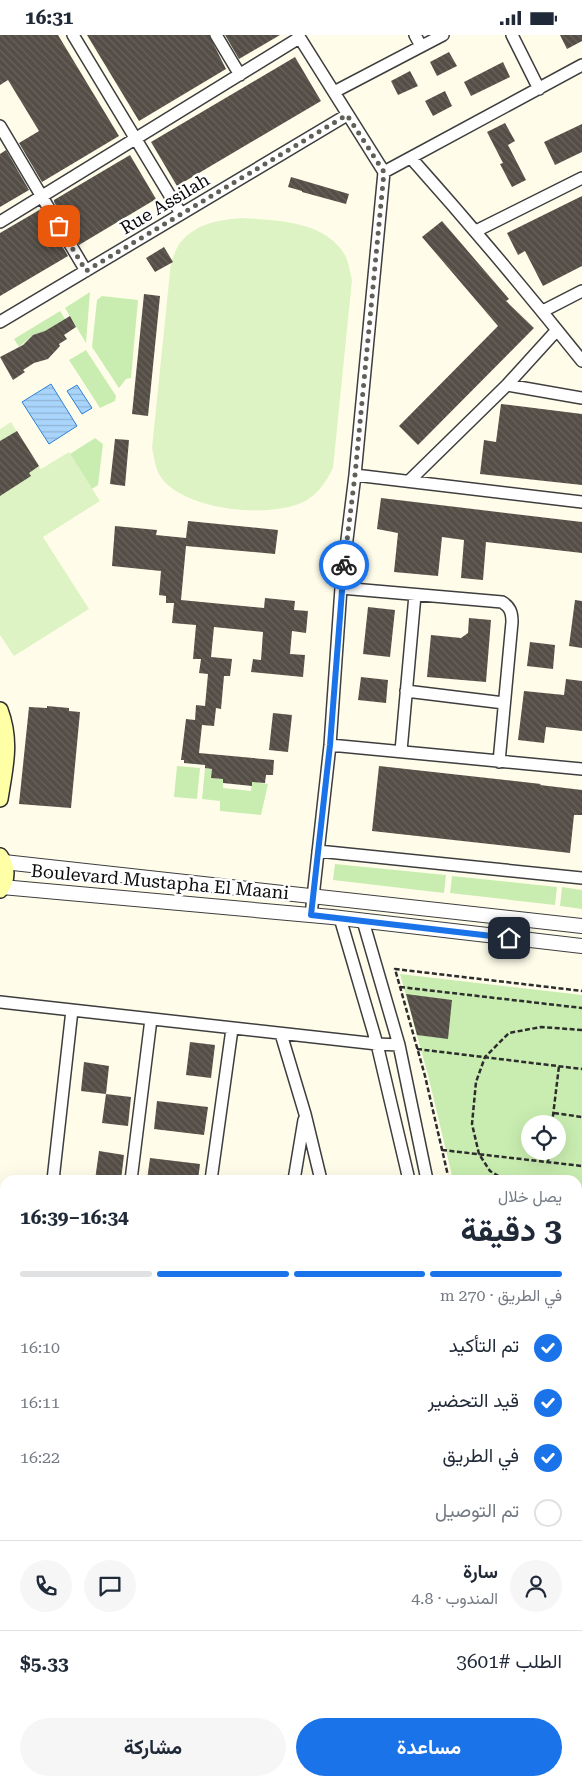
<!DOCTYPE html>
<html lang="ar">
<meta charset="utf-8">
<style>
body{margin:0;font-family:"Roboto Serif",Vazirmatn,serif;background:#f6f6f7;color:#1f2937;direction:rtl;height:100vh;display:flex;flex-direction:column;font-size:19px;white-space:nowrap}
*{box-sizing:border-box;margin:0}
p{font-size:16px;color:#747a83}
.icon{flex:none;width:28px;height:28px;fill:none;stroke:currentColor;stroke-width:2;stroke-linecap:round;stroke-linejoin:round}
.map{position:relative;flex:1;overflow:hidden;direction:ltr}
.details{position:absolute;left:0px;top:1140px;width:582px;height:611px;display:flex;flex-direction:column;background:#fff;border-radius:15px 15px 0 0;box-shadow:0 5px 20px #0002;direction:rtl}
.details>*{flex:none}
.controls{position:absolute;left:521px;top:1080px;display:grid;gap:10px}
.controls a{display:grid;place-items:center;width:45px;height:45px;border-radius:50%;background:#fff;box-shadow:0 5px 20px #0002;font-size:25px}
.pin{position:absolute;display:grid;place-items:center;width:42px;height:42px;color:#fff;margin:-21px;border-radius:10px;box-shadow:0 2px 8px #0006}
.courier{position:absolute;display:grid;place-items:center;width:50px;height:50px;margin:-25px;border:4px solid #1a73e8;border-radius:50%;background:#fff;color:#222;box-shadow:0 1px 6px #0007}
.overview em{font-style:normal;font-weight:700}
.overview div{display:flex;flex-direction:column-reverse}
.overview{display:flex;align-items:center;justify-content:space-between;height:85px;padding:0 20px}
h1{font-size:32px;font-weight:700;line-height:38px}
.bar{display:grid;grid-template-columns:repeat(4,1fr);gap:8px 5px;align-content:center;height:60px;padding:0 20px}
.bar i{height:6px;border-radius:4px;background:#e0e1e3}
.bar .selected{background:#1a73e8}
.bar p{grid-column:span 4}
.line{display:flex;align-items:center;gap:12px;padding:0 20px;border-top:1px solid #e0e1e3}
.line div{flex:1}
.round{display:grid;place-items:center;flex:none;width:52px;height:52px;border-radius:26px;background:#f6f6f7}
ol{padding:0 20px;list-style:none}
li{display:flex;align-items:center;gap:15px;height:55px}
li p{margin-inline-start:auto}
li .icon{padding:5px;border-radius:50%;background:#1a73e8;color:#fff;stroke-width:4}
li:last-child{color:#747a83}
li i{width:28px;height:28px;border:2px solid #e0e1e3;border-radius:50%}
.primary-button{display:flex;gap:10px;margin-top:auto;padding:10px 20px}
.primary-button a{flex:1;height:58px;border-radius:30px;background:#1a73e8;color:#fff;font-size:20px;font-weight:700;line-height:58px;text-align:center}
.primary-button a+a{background:#f6f6f7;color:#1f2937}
.status{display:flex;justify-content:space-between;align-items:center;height:35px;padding:0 25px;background:#fff;direction:ltr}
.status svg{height:14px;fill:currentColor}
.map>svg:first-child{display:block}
.green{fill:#c9edb0;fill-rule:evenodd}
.pitch{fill:#ddf3c3}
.water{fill:url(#water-rules);stroke:#2a81d9}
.building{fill:url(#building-back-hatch)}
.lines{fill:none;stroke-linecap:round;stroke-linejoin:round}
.minor-casing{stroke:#3e3e3e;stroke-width:14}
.tertiary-casing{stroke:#3e3e3e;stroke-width:16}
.secondary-casing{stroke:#2d2d2d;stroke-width:18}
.path{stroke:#2d2d2d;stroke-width:2.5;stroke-dasharray:5 2.5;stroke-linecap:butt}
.minor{stroke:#fff;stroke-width:11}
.tertiary{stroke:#fff;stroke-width:14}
.secondary{stroke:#ffffa5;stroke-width:15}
.done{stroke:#606059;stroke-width:5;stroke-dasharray:0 9}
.route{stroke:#1a73e8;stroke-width:6}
.labels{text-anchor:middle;stroke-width:5;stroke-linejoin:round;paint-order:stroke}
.street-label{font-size:18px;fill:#0b0b0b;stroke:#fff}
</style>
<div class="status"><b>16:31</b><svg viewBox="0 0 49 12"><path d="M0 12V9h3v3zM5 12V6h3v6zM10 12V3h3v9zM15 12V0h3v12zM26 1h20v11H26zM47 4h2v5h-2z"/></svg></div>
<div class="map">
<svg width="582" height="1751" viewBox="0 0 582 1751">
<defs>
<pattern id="water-rules" width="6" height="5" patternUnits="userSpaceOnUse" patternTransform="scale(1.25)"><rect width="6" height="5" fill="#a9d4fb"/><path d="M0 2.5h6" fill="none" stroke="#90b5d6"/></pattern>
<pattern id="building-back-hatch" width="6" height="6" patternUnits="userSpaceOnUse" patternTransform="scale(1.25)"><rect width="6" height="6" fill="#554e47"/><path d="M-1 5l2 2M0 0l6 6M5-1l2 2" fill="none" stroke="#68635d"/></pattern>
</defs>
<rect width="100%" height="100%" fill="#fffdea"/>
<path class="green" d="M90 257 86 308 65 273Z
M102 261 138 265 131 343 126 344 119 353 92 312 97 265Z
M60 276 65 284 46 296 33 300 19 312 14 304Z
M86 315 116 361 115 366 100 373 69 325Z
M95 403 103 409 98 450 92 454 70 419Z
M177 731 200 733 197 764 174 762Z
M205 733 212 734 211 743 223 744V753L251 756 252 747 268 749 261 780 220 776V766L202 764Z
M335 829 446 840 444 858 333 845Z
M452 841 557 852 555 870 450 858Z
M562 852 582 855V874L560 871Z
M400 939 582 960V1186L578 1185V1145H453L428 1040ZM530 1089H558V1116H530Z"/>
<path class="pitch" d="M242 183C276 185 328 186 346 222 349 229 350 238 352 245L333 433C327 445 320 457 307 465 274 485 179 476 159 439 155 432 154 421 152 413L171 227C174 221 176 213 180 208 196 188 219 185 242 183Z
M11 387 41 434 69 417 100 466 43 502 89 574 14 621 0 600V394Z"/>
<path class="water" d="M51 349 77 391 49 409 22 367Z
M77 350 92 373 82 379 67 356Z"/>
<path class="building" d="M0 0H58L119 101 42 147 19 108 39 96 8 45 0 50Z
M87 0H209L226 34 139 86Z
M225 0H280L239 24Z
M560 0H582V6L567 14Z
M449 17 457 31 437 41 430 27Z
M295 22 321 66 177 151 151 107Z
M503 27 510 42 471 61 464 47Z
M410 36 418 51 398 60 391 46Z
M445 56 452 71 433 81 425 66Z
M505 88 515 106 508 110 526 145 512 152 500 129 503 128 487 97Z
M582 89V117L555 130 544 107Z
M6 115 29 155 0 172V119Z
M130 120 156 164 79 210 54 167V165Z
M291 142 349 159 346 169 302 157V156L288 152Z
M582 161V231L543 251 525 216 518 220 507 198Z
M41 174 68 221 0 261V198Z
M442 186 509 264 506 266 534 293 418 410 399 391 498 291 422 202Z
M164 212 173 227 155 237 146 223Z
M144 259 160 261 148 381 132 379Z
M70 281 76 292 64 300 67 304 59 309 60 311 48 324 34 328 23 335 25 337 13 345 0 322 23 310 33 300 45 296Z
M501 369 582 379V450L480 439 484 405 496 407Z
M17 396 39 431 29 438 31 441 0 461V406Z
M115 404 129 405 125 451 110 449Z
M381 463 582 487V518L486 507 483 545 461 543 464 505 442 502 438 541 394 537 398 498 377 494Z
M188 486 278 495 275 519 186 511 181 565 264 573 265 563 295 566 294 575 308 576 306 598 292 596 290 619 305 620 303 642 251 637 253 624 261 625 263 597 214 592 211 622 232 624 230 641H224L221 674 216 673 214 691 202 690 199 718 274 725 273 740H266L265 748 252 747V751L223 748V744L211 743 212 734 205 733V730L184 728V725H181L186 684 195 685 196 670 205 671 208 639 199 638 201 624H193L196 590 172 588 174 568H166V561L159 560 161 536 112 531 115 491 157 495 156 500 186 503Z
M575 565 582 566V613L569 611Z
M368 572 395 575 390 622 363 619Z
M469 583 491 585 486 647 427 642 431 600 461 603 468 598Z
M530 607 555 610 553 634 527 631Z
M361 642 388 645 386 668 358 665Z
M566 644 582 646V696L546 692 544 708 518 705 524 656 564 660Z
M47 671 69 673V676L80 677 71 773 19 769 29 672 47 673Z
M273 678 292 680 288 717 269 715Z
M379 731 541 749 540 750 582 755V780H574L570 818 372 796Z
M406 959 452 965 448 1004 417 1000Z
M190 1007 215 1010 211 1043 186 1040Z
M84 1027 109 1031 106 1059 81 1056Z
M106 1059 131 1062 128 1091 102 1088Z
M157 1066 208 1072 204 1100 154 1094Z
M99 1116 124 1120 121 1145H95Z
M150 1123 200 1129 198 1145H147Z"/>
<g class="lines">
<defs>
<path id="minor" d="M73 0 181 179
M216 0 240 40
M298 0 384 137 355 440
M415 0 421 11
M512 0 539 54
M334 57 443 0
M0 91 86 236
M411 123C470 189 527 257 582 326
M384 137 582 30
M0 187 299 3
M476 196 582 143
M543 276 582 256
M0 287 347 80
M507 350 582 363
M410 445 507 350 557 295
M341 553 502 567C510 572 512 577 512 587L499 727
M406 656 504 668
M330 710 582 734
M401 716 415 560
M318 816 582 843
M311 880 330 710 341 553 355 440 582 467
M340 883 377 1009 409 1145
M363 886 399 1010 427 1145
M0 967 377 1009 399 1010
M281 999 305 1079 321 1145
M53 1145 72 975
M131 1145 151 984
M211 1145 232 994
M294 1145 304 1085
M578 1211 582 1212
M578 1296 582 1297
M0 1462 5 1463
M0 1482H5
M578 1547 582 1548
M578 1567 582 1568
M0 1570 5 1571
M0 1711 5 1699
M68 1751 70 1746
M150 1751 152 1746
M193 1751 194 1746
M276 1751 277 1746
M369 1751 370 1746
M382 1751 383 1746"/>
<path id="tertiary" d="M4 827 582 891
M2 852 332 882 582 911"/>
<path id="secondary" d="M0 675C12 707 5 732 0 764
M0 821C8 832 8 844 0 855"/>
</defs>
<use href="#minor" class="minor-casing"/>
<use href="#tertiary" class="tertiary-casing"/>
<use href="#secondary" class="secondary-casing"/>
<path class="path" d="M400 952 582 973
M417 1014 582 1034
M554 1078 582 1082
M552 1089 559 1031
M442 1115 582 1131
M548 1127 549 1116
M449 1145 425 1041 395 934 582 956
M505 1145 490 1136 479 1119 472 1089 476 1047 485 1022 509 998 541 992 582 995
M578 1161H582
M578 1189 582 1190"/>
<use href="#minor" class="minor"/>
<use href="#tertiary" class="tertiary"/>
<use href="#secondary" class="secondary"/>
</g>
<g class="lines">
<path class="done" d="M59 191 86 236 347 80 384 137 355 440 344 530"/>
<path class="route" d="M344 530 330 710 311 880 509 903"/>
</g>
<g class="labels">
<g class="street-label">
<text transform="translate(165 169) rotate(-31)" y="6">Rue Assilah</text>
<text transform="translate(160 847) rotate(5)" y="6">Boulevard Mustapha El Maani</text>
</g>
</g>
</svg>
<div class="controls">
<a><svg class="icon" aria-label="locate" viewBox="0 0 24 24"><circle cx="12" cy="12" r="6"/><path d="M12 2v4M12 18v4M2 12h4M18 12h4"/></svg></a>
</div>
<div class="pin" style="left:59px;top:191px;background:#ea580c"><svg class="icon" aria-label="bag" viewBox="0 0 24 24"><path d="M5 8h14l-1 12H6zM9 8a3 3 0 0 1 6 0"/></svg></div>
<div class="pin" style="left:509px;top:903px;background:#1f2937"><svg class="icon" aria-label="home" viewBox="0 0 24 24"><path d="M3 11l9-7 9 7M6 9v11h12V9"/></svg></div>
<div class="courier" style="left:344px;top:530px"><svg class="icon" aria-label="bike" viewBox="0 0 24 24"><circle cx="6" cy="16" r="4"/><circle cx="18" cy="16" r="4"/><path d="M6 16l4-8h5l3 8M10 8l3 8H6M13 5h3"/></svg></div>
<section class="details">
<div class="overview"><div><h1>3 دقيقة</h1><p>يصل خلال</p></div><em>16:34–16:39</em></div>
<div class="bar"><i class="selected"></i><i class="selected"></i><i class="selected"></i><i></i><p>في الطريق · 270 m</p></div>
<ol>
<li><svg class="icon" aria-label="check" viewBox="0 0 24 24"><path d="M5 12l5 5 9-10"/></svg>تم التأكيد<p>16:10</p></li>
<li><svg class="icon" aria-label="check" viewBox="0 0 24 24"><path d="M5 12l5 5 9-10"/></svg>قيد التحضير<p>16:11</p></li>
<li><svg class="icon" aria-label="check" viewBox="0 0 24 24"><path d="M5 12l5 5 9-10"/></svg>في الطريق<p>16:22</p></li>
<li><i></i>تم التوصيل</li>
</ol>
<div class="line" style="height:90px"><a class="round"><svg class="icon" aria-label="person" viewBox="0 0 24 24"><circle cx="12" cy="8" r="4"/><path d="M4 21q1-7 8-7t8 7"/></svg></a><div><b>سارة</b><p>المندوب · 4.8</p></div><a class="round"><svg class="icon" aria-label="chat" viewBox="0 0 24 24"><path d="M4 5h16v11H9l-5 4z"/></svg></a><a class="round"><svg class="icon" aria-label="phone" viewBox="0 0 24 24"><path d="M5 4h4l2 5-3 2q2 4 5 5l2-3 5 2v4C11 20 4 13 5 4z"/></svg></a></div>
<div class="line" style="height:65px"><div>الطلب #3601</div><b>$5.33</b></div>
<div class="primary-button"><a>مساعدة</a><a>مشاركة</a></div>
</section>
</div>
